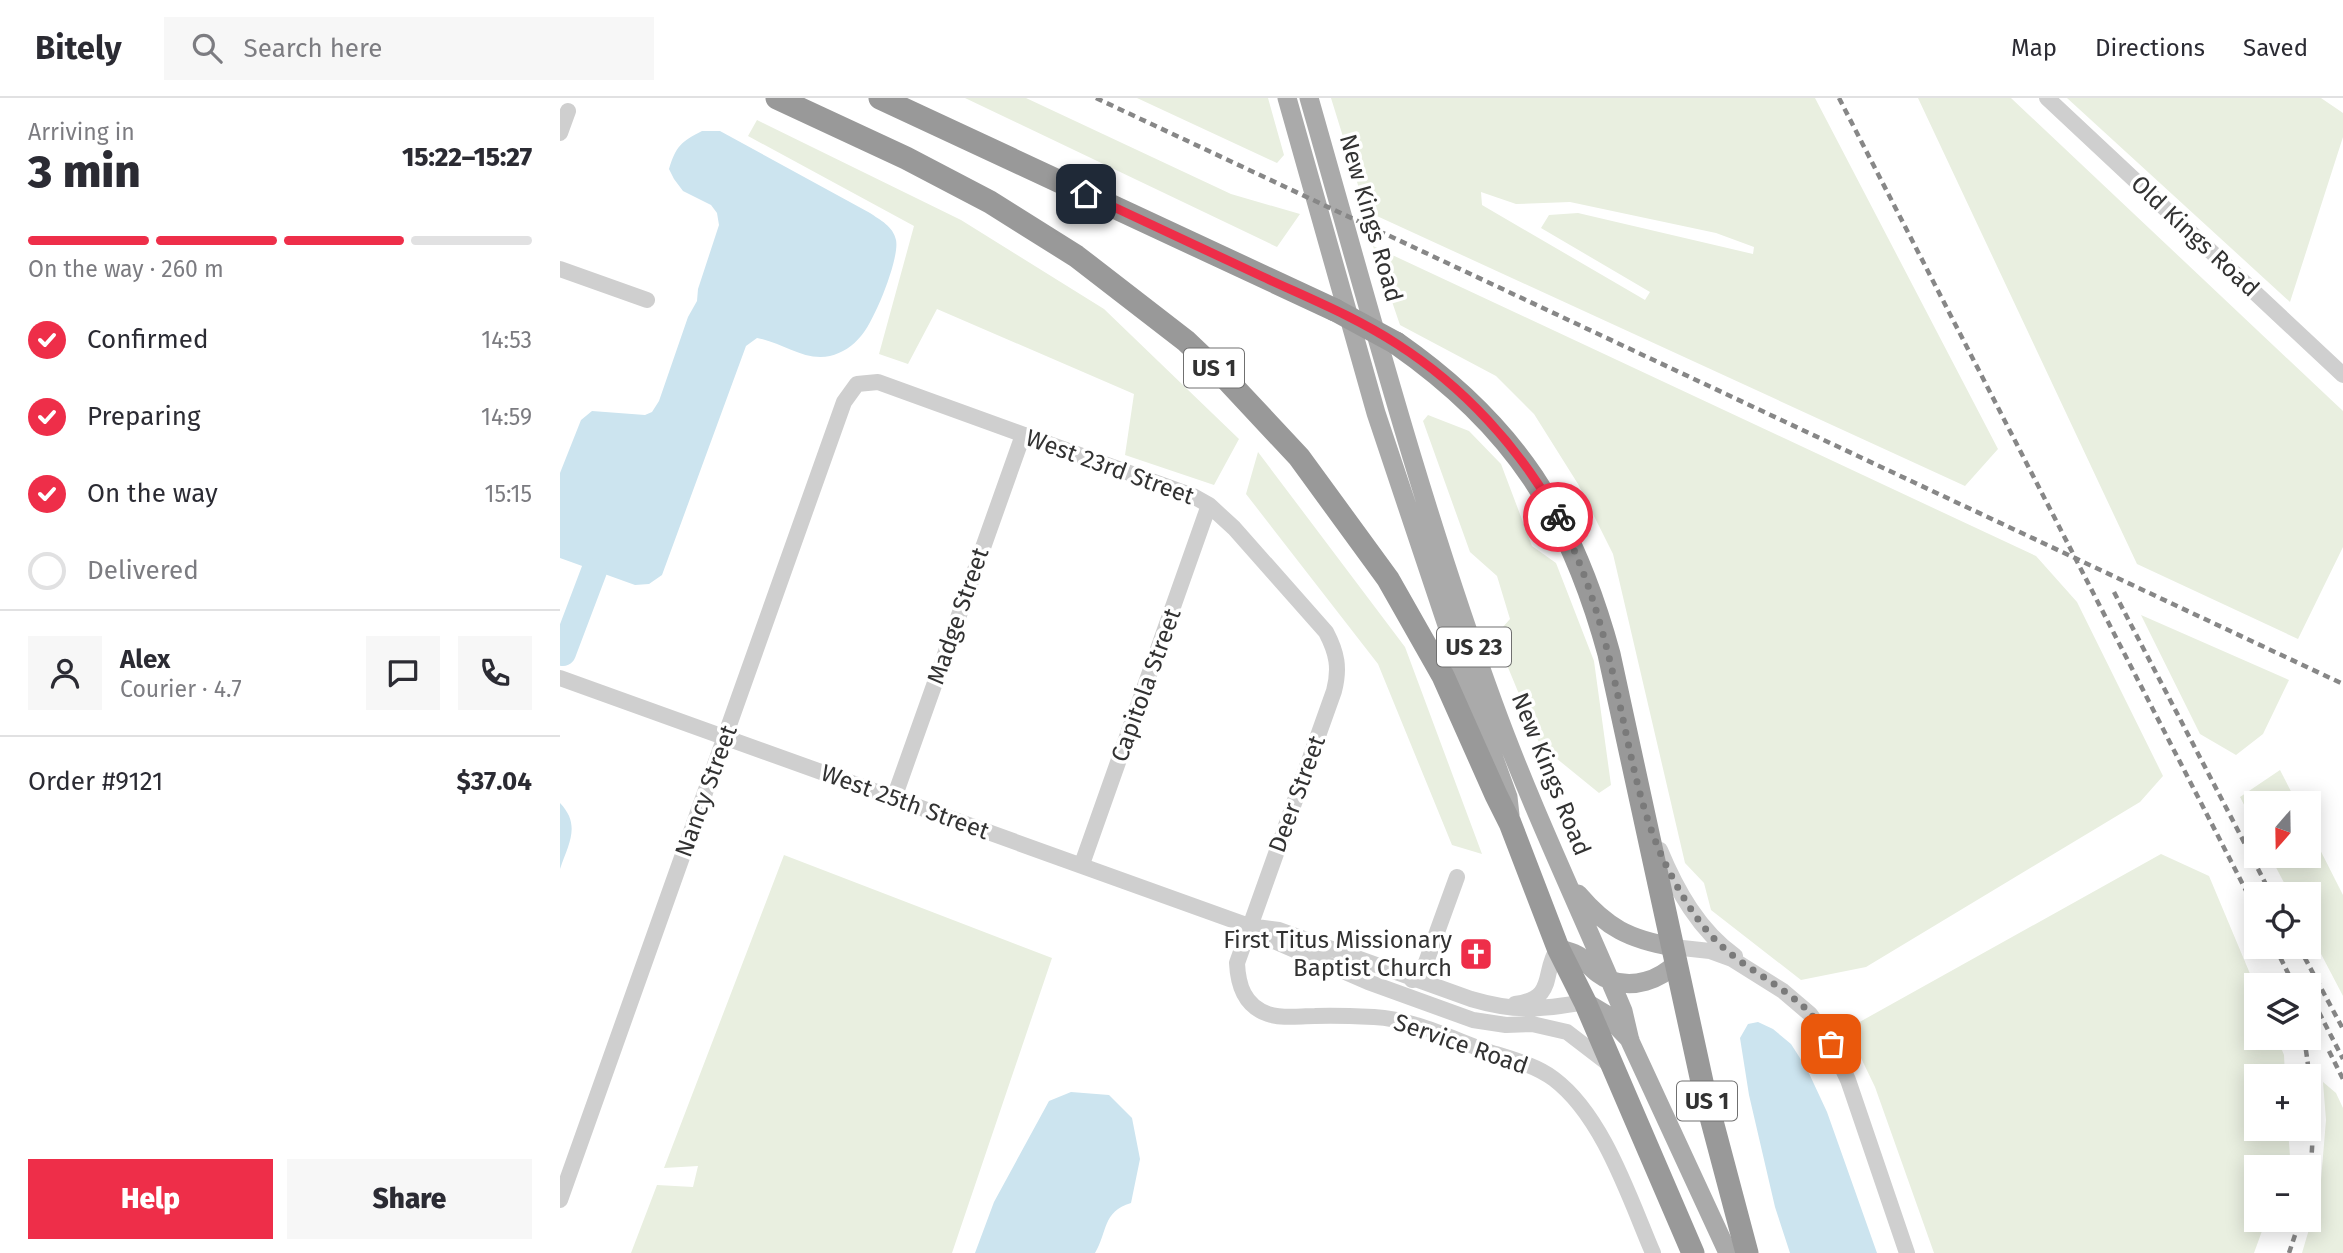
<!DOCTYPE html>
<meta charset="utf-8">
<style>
body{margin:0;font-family:"Fira Sans",sans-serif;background:#f7f7f7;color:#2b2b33;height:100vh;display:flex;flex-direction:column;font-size:26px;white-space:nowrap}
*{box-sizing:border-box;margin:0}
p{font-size:23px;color:#7c7c81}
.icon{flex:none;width:38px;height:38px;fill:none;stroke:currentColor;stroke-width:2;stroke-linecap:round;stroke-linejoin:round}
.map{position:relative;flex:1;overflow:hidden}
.sheet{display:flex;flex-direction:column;background:#fff;width:560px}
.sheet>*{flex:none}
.needle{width:46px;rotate:200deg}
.fabs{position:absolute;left:1684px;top:693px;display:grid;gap:14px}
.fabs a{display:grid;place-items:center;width:77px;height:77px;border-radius:0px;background:#fff;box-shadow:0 4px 18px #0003;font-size:35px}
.pin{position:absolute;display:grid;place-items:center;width:60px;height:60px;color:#fff;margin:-30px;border-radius:14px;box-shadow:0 4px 10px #0006}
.courier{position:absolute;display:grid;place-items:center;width:70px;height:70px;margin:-35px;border:5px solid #ee2e49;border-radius:50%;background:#fff;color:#222;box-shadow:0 2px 9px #0007}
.head em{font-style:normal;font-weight:800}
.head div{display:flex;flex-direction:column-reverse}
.head{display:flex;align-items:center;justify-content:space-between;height:119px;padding:0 28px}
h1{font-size:46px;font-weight:800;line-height:52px}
.bar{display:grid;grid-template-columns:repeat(4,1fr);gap:10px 7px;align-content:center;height:84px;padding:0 28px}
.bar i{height:9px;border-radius:5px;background:#e1e1e2}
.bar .active{background:#ee2e49}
.bar p{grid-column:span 4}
.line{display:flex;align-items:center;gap:18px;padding:0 28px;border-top:2px solid #e1e1e2}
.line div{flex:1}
.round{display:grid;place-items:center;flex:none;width:74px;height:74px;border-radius:0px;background:#f7f7f7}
ol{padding:0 28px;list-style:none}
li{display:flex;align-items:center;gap:21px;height:77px}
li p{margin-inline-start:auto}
li .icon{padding:7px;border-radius:50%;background:#ee2e49;color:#fff;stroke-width:4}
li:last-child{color:#7c7c81}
li i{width:38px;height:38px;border:4px solid #e1e1e2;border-radius:50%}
.button{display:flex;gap:14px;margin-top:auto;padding:14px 28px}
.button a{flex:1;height:80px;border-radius:0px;background:#ee2e49;color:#fff;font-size:28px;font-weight:800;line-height:80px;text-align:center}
.button a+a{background:#f7f7f7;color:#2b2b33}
header{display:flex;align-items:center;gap:42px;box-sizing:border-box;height:98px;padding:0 35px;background:#fff;border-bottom:2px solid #e1e1e2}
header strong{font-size:33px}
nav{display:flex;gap:38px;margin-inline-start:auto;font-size:24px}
.search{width:490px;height:63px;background:#f7f7f7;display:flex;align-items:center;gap:18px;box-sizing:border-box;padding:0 24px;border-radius:0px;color:#7c7c81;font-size:26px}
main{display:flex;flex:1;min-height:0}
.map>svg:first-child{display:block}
.green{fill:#e9efe0;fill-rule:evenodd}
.water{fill:#cce4ef}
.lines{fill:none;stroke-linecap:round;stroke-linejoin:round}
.river{stroke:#cce4ef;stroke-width:26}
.minor{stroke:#cfcfcf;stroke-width:16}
.major{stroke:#aaa;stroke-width:19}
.highway{stroke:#999;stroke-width:23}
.rail{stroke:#878787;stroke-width:4.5;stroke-dasharray:7 5;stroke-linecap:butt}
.highway-bridge{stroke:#999;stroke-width:23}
.done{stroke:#7a7a7a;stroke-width:7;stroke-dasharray:0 12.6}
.route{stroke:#ee2e49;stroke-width:9}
.labels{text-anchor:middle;stroke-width:7;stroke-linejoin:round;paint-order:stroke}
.shield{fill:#fff;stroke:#707070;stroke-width:2}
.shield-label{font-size:23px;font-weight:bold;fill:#323232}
.street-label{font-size:24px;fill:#323232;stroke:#fff}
.poi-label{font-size:24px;fill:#323232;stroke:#fff;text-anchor:end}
</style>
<header>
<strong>Bitely</strong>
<div class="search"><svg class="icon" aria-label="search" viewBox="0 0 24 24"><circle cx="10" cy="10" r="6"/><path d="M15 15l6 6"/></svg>Search here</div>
<nav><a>Map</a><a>Directions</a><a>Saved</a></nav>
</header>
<main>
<section class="sheet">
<div class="head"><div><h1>3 min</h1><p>Arriving in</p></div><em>15:22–15:27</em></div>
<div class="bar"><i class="active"></i><i class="active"></i><i class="active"></i><i></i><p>On the way · 260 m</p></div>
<ol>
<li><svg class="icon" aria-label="check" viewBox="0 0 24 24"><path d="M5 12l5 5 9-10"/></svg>Confirmed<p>14:53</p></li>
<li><svg class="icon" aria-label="check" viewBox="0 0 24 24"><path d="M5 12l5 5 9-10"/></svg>Preparing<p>14:59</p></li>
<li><svg class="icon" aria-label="check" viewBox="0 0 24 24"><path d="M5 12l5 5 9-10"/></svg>On the way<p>15:15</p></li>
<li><i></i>Delivered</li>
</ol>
<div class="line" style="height:126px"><a class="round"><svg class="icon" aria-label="person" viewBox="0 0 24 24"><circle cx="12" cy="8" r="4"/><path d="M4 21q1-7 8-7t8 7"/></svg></a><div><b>Alex</b><p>Courier · 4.7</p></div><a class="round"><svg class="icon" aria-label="chat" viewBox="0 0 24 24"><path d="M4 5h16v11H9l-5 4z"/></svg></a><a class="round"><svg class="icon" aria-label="phone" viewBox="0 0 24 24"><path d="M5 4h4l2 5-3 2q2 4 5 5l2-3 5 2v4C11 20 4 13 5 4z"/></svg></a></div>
<div class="line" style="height:91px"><div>Order #9121</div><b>$37.04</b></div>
<div class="button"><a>Help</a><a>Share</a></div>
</section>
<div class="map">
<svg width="1783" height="1155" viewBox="0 0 1783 1155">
<rect width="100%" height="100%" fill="#fff"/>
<path class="green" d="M405 0H466L671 96 740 116 717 149Z
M577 0H708L724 57 717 65Z
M771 0H1255L1438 351 1405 388 806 113ZM921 94 956 106 1010 104 1156 135 1194 149 1193 156 1018 115 989 117 981 130 1090 194 1085 202 922 107Z
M1358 0H1451L1783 313V449L1738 541 1577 466Z
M1507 0H1761L1783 15V39L1730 204Z
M197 22 401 122 544 211 679 341 654 387 565 357 574 296 377 211 348 266 319 256 354 128 188 38Z
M813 148 1476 458 1517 504 1603 678 1580 704 1306 869 1241 882 1151 812 1144 785 1125 765 1053 456 1018 386 974 316 936 278 840 227Z
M868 317 909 333 941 366 972 448 996 465 1034 563 1051 687 1039 695 980 647 935 538 950 521 937 478 910 454 863 323Z
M698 354 845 549 922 756 892 747 818 566 686 396Z
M1581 517 1729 582 1703 636 1676 657 1640 636Z
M1720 672 1737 705H1696V730L1680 699Z
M1748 728 1783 797V898L1748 831V796H1730L1710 758H1748Z
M1601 756 1649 778 1696 890V940H1717L1724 957 1725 978H1696V1031H1728L1730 1059 1726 1069H1696V1122H1706L1694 1155H1374L1315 989 1287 931Z
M224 757 492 860 392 1155H71L97 1087 133 1089 138 1068 104 1070Z
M1763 984 1776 995 1783 1010V1155H1742L1760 1094 1766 1022Z"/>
<path class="water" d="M142 33H160L310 115C320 122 333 128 336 142 340 160 314 224 301 238 293 248 282 255 270 258 245 264 221 244 197 240L186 248 102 477 89 486 75 487 0 460V375L21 322 32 313 85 317 92 314 99 303 128 219 137 203 138 191 159 127 157 115 151 107 123 93 114 81 109 71C116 48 121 44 142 33Z
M0 705C21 727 9 745 0 771Z
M1198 924 1213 931 1231 946 1247 971 1267 1014 1317 1155H1230L1215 1109 1189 997 1180 940 1188 926Z
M511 994 549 997 572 1020 580 1061 571 1105C542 1114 548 1133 535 1155H415L434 1104 489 1003Z"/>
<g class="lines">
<path class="river" d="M3 555 34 473"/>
<path class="minor" d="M1487 0 1783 277
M0 35 8 13
M0 171 87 202
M0 580 689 828 719 832 911 901C955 914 980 912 1025 904
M334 700 463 337
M1100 752C1117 793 1139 832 1175 858
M522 766 649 407
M694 831 716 844 808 884 913 922 946 927 972 926 1007 934 1050 967
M1113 849 1150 853 1172 861 1223 893 1250 916 1271 946 1288 982 1347 1155
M852 882 860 881 897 779
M955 906C998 900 981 874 998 850
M0 1102 284 304 297 286 318 284 633 398 649 407 674 430 766 534C777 555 780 570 774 593L677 865C678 887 684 908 708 916 723 921 739 918 755 918 774 917 794 918 814 919 852 921 890 940 926 953 948 960 976 967 994 981 1043 1018 1069 1099 1093 1155"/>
<path class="major" d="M727 0 816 315 903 575 948 699 950 717
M749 0C807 203 861 408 934 607 972 711 1020 811 1063 913L1070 943 1168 1155
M1018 796C1047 830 1069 841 1113 849
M998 850C1005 853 1013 854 1019 858 1029 866 1037 878 1050 882 1073 891 1100 882 1116 865
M1025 904 1045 916 1070 942"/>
<path class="highway" d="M217 0 346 60 430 104 516 158 626 243 667 282 739 359 828 481 883 578 936 697 950 725 998 850 1025 904 1133 1155
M320 0 775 212
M836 245C955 328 1011 417 1049 556L1144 993 1187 1155"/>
<path class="rail" d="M536 0 1783 586
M1279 0 1696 812
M1554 494 1711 796
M1715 849 1734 887
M1739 849 1783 931
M1748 893 1783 961
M1744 940C1751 982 1757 1040 1748 1082
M1769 953 1783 981
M1729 1155 1740 1122"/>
<path class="highway-bridge" d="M775 212 836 245"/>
</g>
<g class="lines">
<path class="done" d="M998 419C1033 484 1049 555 1064 626 1075 677 1085 727 1109 773 1124 802 1140 829 1165 851 1191 874 1225 889 1250 915 1258 924 1264 936 1271 946"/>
<path class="route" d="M526 96C584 123 642 150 699 177 746 199 794 218 837 246 903 288 960 350 998 419"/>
</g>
<defs>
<symbol id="church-square" viewBox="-11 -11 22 22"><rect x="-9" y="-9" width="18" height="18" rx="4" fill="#ee2e49" stroke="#fff"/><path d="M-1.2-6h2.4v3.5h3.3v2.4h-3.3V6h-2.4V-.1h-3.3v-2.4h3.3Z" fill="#fff"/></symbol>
</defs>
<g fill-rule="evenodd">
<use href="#church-square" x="897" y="837" width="38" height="38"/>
</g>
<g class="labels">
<g class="shield">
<rect x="624" y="250.5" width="60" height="39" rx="5"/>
<rect x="877" y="529.5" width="74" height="39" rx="5"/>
<rect x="1117" y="983.5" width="60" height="39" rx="5"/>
</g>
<g class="shield-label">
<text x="654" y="278">US 1</text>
<text x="914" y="557">US 23</text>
<text x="1147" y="1011">US 1</text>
</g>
<g class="street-label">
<text transform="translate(811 120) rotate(74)" y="8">New Kings Road</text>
<text transform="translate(1635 138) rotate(43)" y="8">Old Kings Road</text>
<text transform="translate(550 369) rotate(20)" y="8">West 23rd Street</text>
<text transform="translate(398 518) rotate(-71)" y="8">Madge Street</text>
<text transform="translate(586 587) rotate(-70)" y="8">Capitola Street</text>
<text transform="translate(991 676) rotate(68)" y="8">New Kings Road</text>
<text transform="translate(146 693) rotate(-70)" y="8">Nancy Street</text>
<text transform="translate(737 696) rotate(-70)" y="8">Deer Street</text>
<text transform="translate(345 704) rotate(20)" y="8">West 25th Street</text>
<text transform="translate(901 946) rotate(19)" y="8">Service Road</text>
</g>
<g class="poi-label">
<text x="892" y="850">First Titus Missionary<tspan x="892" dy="28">Baptist Church</tspan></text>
</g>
</g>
</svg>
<div class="fabs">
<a><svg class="needle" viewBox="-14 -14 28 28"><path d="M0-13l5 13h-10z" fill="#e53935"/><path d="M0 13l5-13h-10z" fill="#7c7c81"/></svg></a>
<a><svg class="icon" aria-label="locate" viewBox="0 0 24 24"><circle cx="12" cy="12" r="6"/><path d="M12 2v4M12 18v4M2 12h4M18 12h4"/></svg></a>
<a><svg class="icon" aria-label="layers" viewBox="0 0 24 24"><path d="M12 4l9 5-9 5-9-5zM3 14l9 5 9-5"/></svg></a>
<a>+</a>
<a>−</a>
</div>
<div class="pin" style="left:1271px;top:946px;background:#ea580c"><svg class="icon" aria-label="bag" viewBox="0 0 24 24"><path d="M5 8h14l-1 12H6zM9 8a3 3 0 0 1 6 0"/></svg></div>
<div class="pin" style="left:526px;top:96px;background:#1f2937"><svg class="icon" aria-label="home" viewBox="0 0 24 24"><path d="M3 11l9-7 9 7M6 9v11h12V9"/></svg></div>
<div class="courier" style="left:998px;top:419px"><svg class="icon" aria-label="bike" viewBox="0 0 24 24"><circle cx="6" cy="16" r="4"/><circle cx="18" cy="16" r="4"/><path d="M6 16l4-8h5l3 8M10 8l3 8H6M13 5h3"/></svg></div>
</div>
</main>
